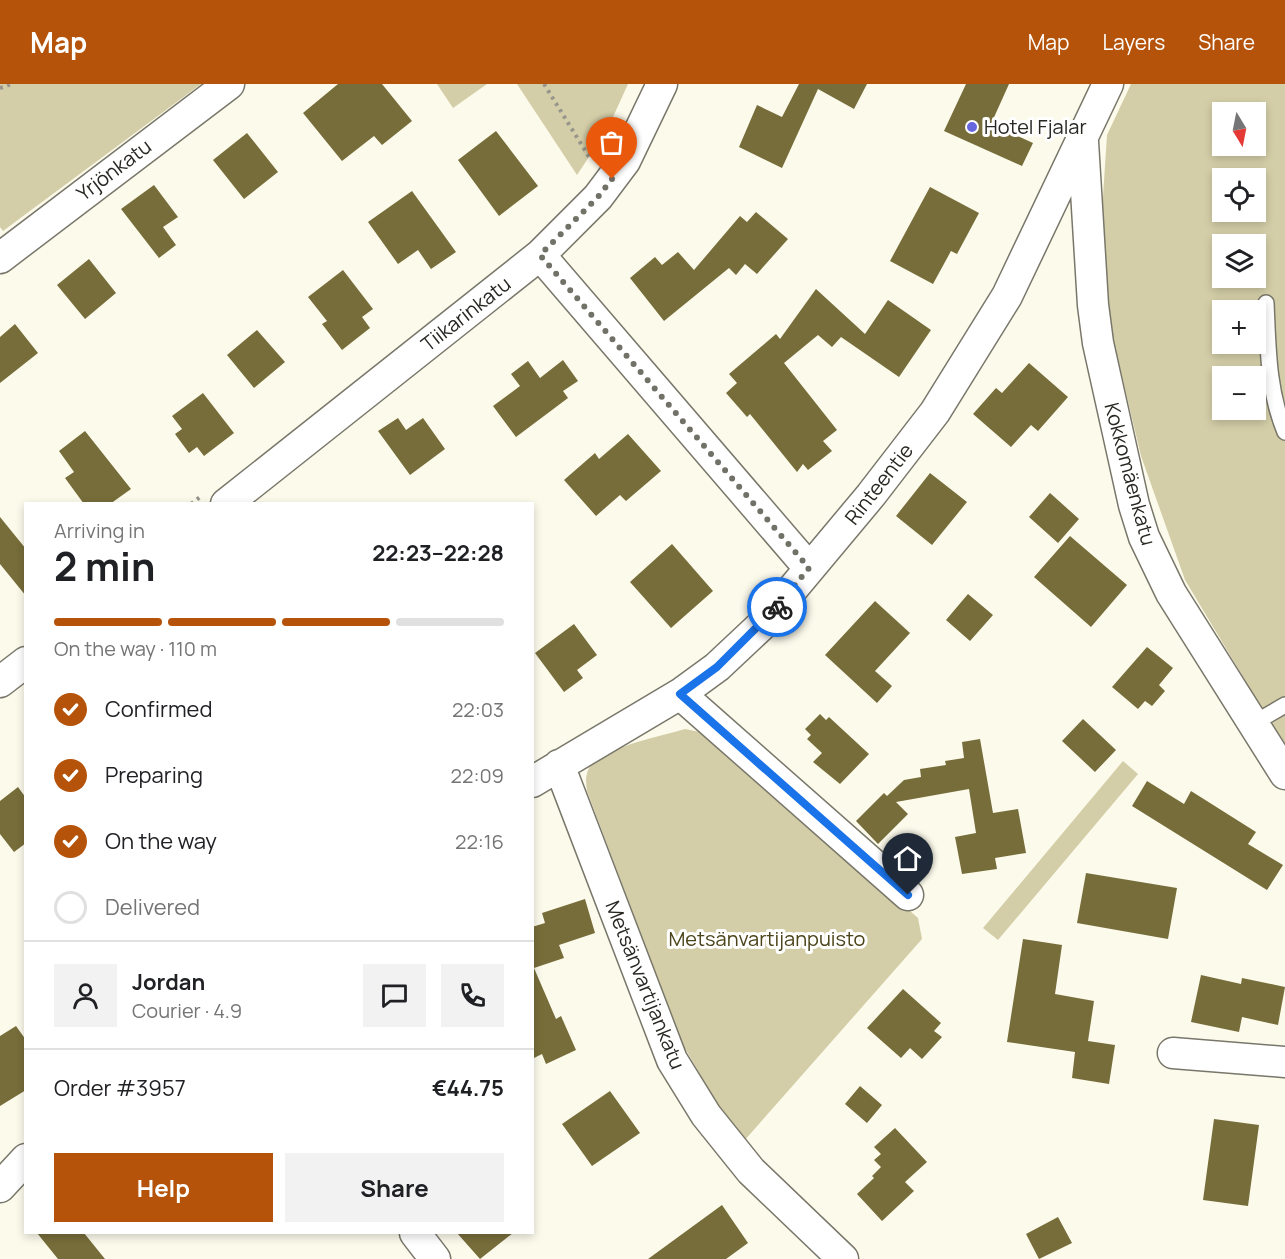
<!DOCTYPE html>
<meta charset="utf-8">
<style>
body{margin:0;font-family:Manrope,sans-serif;background:#f2f2f2;color:#202124;height:100vh;display:flex;flex-direction:column;font-size:22px;white-space:nowrap}
*{box-sizing:border-box;margin:0}
p{font-size:20px;color:#757577}
.icon{flex:none;width:33px;height:33px;fill:none;stroke:currentColor;stroke-width:2;stroke-linecap:round;stroke-linejoin:round}
.map{position:relative;flex:1;overflow:hidden}
.details{position:absolute;left:24px;top:418px;width:510px;height:732px;display:flex;flex-direction:column;background:#fff;border-radius:0px;box-shadow:0 3px 9px #0003}
.details>*{flex:none}
.needle{width:39px;rotate:170deg}
.controls{position:absolute;left:1212px;top:18px;display:grid;gap:12px}
.controls a{display:grid;place-items:center;width:54px;height:54px;border-radius:0px;background:#fff;box-shadow:0 3px 9px #0003;font-size:30px}
.pin{position:absolute;display:grid;place-items:center;width:51px;height:51px;color:#fff;margin:-62px -26px;border-radius:50% 50% 50% 0;rotate:-45deg;box-shadow:0 0 6px #0007}
.pin .icon{rotate:45deg}
.courier{position:absolute;display:grid;place-items:center;width:60px;height:60px;margin:-30px;border:4px solid #1a73e8;border-radius:50%;background:#fff;color:#222;box-shadow:0 2px 8px #0007}
.headline em{font-style:normal;font-weight:700}
.headline div{display:flex;flex-direction:column-reverse}
.headline{display:flex;align-items:center;justify-content:space-between;height:102px;padding:0 30px}
h1{font-size:39px;font-weight:700;line-height:45px}
.bar{display:grid;grid-template-columns:repeat(4,1fr);gap:9px 6px;align-content:center;height:72px;padding:0 30px}
.bar i{height:8px;border-radius:4px;background:#e0e0e0}
.bar .current{background:#b45309}
.bar p{grid-column:span 4}
.line{display:flex;align-items:center;gap:15px;padding:0 30px;border-top:2px solid #e0e0e0}
.line div{flex:1}
.round{display:grid;place-items:center;flex:none;width:63px;height:63px;border-radius:0px;background:#f2f2f2}
ol{padding:0 30px;list-style:none}
li{display:flex;align-items:center;gap:18px;height:66px}
li p{margin-inline-start:auto}
li .icon{padding:6px;border-radius:50%;background:#b45309;color:#fff;stroke-width:4}
li:last-child{color:#757577}
li i{width:33px;height:33px;border:3px solid #e0e0e0;border-radius:50%}
.action{display:flex;gap:12px;margin-top:auto;padding:12px 30px}
.action a{flex:1;height:69px;border-radius:0px;background:#b45309;color:#fff;font-size:24px;font-weight:700;line-height:69px;text-align:center}
.action a+a{background:#f2f2f2;color:#202124}
header{display:flex;align-items:center;gap:36px;box-sizing:border-box;height:84px;padding:0 30px;background:#b45309;color:#fff}
header strong{font-size:28px}
nav{display:flex;gap:33px;margin-inline-start:auto;font-size:21px}
.map>svg:first-child{display:block}
.green{fill:#d4cea8;fill-rule:evenodd}
.building{fill:#776d3a}
.lines{fill:none;stroke-linecap:round;stroke-linejoin:round}
.lane-casing{stroke:#79776a;stroke-width:18}
.street-casing{stroke:#79776a;stroke-width:33}
.path{stroke:#98968c;stroke-width:4;stroke-dasharray:3 4.5;stroke-linecap:butt}
.lane{stroke:#fff;stroke-width:15}
.street{stroke:#fff;stroke-width:30}
.done{stroke:#727168;stroke-width:6;stroke-dasharray:0 10.8}
.route{stroke:#1a73e8;stroke-width:8}
.poi-dot{fill:#6666df;stroke:#fff;stroke-width:2}
.labels{text-anchor:middle;stroke-width:6;stroke-linejoin:round;paint-order:stroke}
.poi-label{font-size:20px;fill:#282722;stroke:#fff;text-anchor:start}
.street-label{font-size:20px;fill:#282722;stroke:#fff}
.park-label{font-size:20px;fill:#4b4319;stroke:#fff}
</style>
<header>
<strong>Map</strong>
<nav><a>Map</a><a>Layers</a><a>Share</a></nav>
</header>
<div class="map">
<svg width="1285" height="1175" viewBox="0 0 1285 1175">
<rect width="100%" height="100%" fill="#fcfaeb"/>
<path class="green" d="M0 0H201L3 147 0 143Z
M437 0H487L453 24Z
M517 0H628L608 44 577 91Z
M1131 0H1285V663L1185 496 1141 372 1112 250 1100 158 1107 51ZM1222 28H1256V62H1222ZM1222 94H1256V128H1222ZM1222 160H1256V194H1222ZM1222 226H1256V260H1222ZM1222 292H1256V326H1222Z
M685 645 700 648 715 655 918 834 922 855 744 1057 724 1032 682 959 587 707C586 699 585 692 589 684 600 664 662 652 685 645Z
M1123 677 1138 690 998 856 983 844Z"/>
<path class="building" d="M338 0H382L412 37 382 61 374 52 342 77 303 29Z
M799 0H867L854 25 818 5 782 84 739 63 757 21 782 33Z
M966 0H1009L991 40 1033 59 1022 82 944 47Z
M496 47 538 102 499 132 458 76Z
M247 49 278 88 244 115 213 76Z
M154 101 178 133 163 143 176 161 159 174 121 125Z
M930 103 979 129 957 170 951 167 933 200 890 177Z
M412 107 456 168 431 185 418 166 398 180 368 138Z
M756 128 788 155 757 190 745 180 736 191 729 184 664 237 630 194 655 173 662 181 678 168 694 186 740 132 747 138Z
M89 175 116 209 85 235 57 201Z
M343 186 373 225 362 233 370 244 342 266 322 240 327 237 308 213Z
M816 205 865 250 888 216 931 246 899 293 841 253 832 263 818 251 784 279 837 346 823 357 832 367 808 386 803 380 797 388 750 330 747 333 726 309 737 299 729 290 776 250 780 255Z
M15 240 38 269 0 299V253Z
M257 246 285 278 254 304 227 271Z
M563 276 578 297 563 307 568 314 516 353 493 322 520 302 511 290 528 277 540 294Z
M1029 279 1068 313 1038 347 1031 341 1011 363 973 330 996 304 1002 309Z
M203 309 234 349 204 372 197 363 189 369 175 350 182 345 172 332Z
M398 334 406 346 423 334 445 365 410 391 378 347Z
M85 347 131 405 110 420H84L65 394 74 388 59 367Z
M628 350 661 387 626 417 620 411 596 432 564 396 595 369 599 375Z
M930 389 967 418 932 461 896 432Z
M1050 409 1079 435 1058 459 1029 433Z
M0 433 26 465V512L0 480Z
M1070 452 1127 501 1091 543 1034 493Z
M672 460 713 507 671 544 630 498Z
M968 510 993 531 970 557 946 536Z
M875 517 910 549 875 587 892 602 877 619 825 571Z
M574 540 597 571 577 586 583 594 564 608 535 569Z
M1147 563 1173 584 1159 601 1165 607 1152 622 1145 617 1138 625 1112 603Z
M820 630 826 636 829 633 869 670 840 700 813 678 822 669 807 655 811 651 805 645Z
M1083 635 1116 666 1095 688 1062 657Z
M980 655 993 729 1018 725 1026 769 995 774 997 785 962 790 955 753 976 749 969 705 896 718 908 730 878 760 856 737 884 709 887 712 904 696 921 693 920 685 946 681 945 677 964 674 962 658Z
M1147 697 1184 720 1191 707 1256 748 1248 760 1283 781 1267 806 1132 722Z
M18 703 26 714V759L14 768 0 750V717Z
M1086 789 1177 804 1168 855 1077 839Z
M585 815 595 849 559 861 564 874 534 884 556 935 561 932 576 966 546 980 542 970 532 975V843L545 839 542 829Z
M1023 855 1062 861 1055 910 1094 917 1088 957 1115 961 1109 1000 1072 994 1075 968 1007 958Z
M1201 891 1241 900 1242 894 1285 903 1278 941 1242 933 1239 948 1191 938Z
M903 905 941 939 934 947 942 953 922 975 910 964 901 974 867 944Z
M16 942 26 956V1006L0 1022V952Z
M860 1002 882 1021 867 1039 845 1020Z
M610 1007 640 1049 592 1082 562 1040Z
M1214 1035 1259 1041 1248 1122 1203 1116Z
M895 1044 927 1078 905 1098 914 1107 882 1137 857 1110 874 1094 872 1092 881 1083 874 1076 881 1070 874 1063Z
M722 1121 748 1159 726 1175H648Z
M1058 1133 1072 1159 1039 1175 1026 1150Z
M37 1149H84L105 1175H58Z
M457 1149H513L480 1175Z"/>
<g class="lines">
<defs>
<path id="lane" d="M1266 219C1268 264 1268 307 1285 348
M1254 639 1285 621"/>
<path id="street" d="M1083 58 1093 221 1098 259 1134 421 1144 453 1171 509 1285 690
M540 171 809 484
M0 174 229 0
M226 420 540 171 598 113 625 77 662 0
M0 598 26 578
M680 610 908 811
M559 681 672 976 706 1031 751 1087 843 1175
M532 698 680 610 717 583 765 538 871 411 935 328 1007 212 1108 0
M1173 969 1285 978
M0 1103 26 1075
M415 1149 435 1175"/>
</defs>
<use href="#lane" class="lane-casing"/>
<use href="#street" class="street-casing"/>
<path class="path" d="M544 0 591 76
M0 4 12 0
M191 420 200 413"/>
<use href="#lane" class="lane"/>
<use href="#street" class="street"/>
</g>
<g class="lines">
<path class="done" d="M612 95 598 113 540 171 809 484 777 523"/>
<path class="route" d="M777 523 717 583 680 610 908 811"/>
</g>
<circle class="poi-dot" cx="972" cy="43" r="6"/>
<g class="labels">
<g class="poi-label">
<text x="984" y="50">Hotel Fjalar</text>
</g>
<g class="street-label">
<text transform="translate(114 86) rotate(-37)" y="7">Yrjönkatu</text>
<text transform="translate(466 230) rotate(-38)" y="7">Tiikarinkatu</text>
<text transform="translate(1130 390) rotate(75)" y="7">Kokkomäenkatu</text>
<text transform="translate(879 400) rotate(-52)" y="7">Rinteentie</text>
<text transform="translate(645 901) rotate(68)" y="7">Metsänvartijankatu</text>
</g>
<g class="park-label">
<text x="767" y="862">Metsänvartijanpuisto</text>
</g>
</g>
</svg>
<div class="controls">
<a><svg class="needle" viewBox="-14 -14 28 28"><path d="M0-13l5 13h-10z" fill="#e53935"/><path d="M0 13l5-13h-10z" fill="#757577"/></svg></a>
<a><svg class="icon" aria-label="locate" viewBox="0 0 24 24"><circle cx="12" cy="12" r="6"/><path d="M12 2v4M12 18v4M2 12h4M18 12h4"/></svg></a>
<a><svg class="icon" aria-label="layers" viewBox="0 0 24 24"><path d="M12 4l9 5-9 5-9-5zM3 14l9 5 9-5"/></svg></a>
<a>+</a>
<a>−</a>
</div>
<div class="pin" style="left:612px;top:95px;background:#ea580c"><svg class="icon" aria-label="bag" viewBox="0 0 24 24"><path d="M5 8h14l-1 12H6zM9 8a3 3 0 0 1 6 0"/></svg></div>
<div class="pin" style="left:908px;top:811px;background:#1f2937"><svg class="icon" aria-label="home" viewBox="0 0 24 24"><path d="M3 11l9-7 9 7M6 9v11h12V9"/></svg></div>
<div class="courier" style="left:777px;top:523px"><svg class="icon" aria-label="bike" viewBox="0 0 24 24"><circle cx="6" cy="16" r="4"/><circle cx="18" cy="16" r="4"/><path d="M6 16l4-8h5l3 8M10 8l3 8H6M13 5h3"/></svg></div>
<section class="details">
<div class="headline"><div><h1>2 min</h1><p>Arriving in</p></div><em>22:23–22:28</em></div>
<div class="bar"><i class="current"></i><i class="current"></i><i class="current"></i><i></i><p>On the way · 110 m</p></div>
<ol>
<li><svg class="icon" aria-label="check" viewBox="0 0 24 24"><path d="M5 12l5 5 9-10"/></svg>Confirmed<p>22:03</p></li>
<li><svg class="icon" aria-label="check" viewBox="0 0 24 24"><path d="M5 12l5 5 9-10"/></svg>Preparing<p>22:09</p></li>
<li><svg class="icon" aria-label="check" viewBox="0 0 24 24"><path d="M5 12l5 5 9-10"/></svg>On the way<p>22:16</p></li>
<li><i></i>Delivered</li>
</ol>
<div class="line" style="height:108px"><a class="round"><svg class="icon" aria-label="person" viewBox="0 0 24 24"><circle cx="12" cy="8" r="4"/><path d="M4 21q1-7 8-7t8 7"/></svg></a><div><b>Jordan</b><p>Courier · 4.9</p></div><a class="round"><svg class="icon" aria-label="chat" viewBox="0 0 24 24"><path d="M4 5h16v11H9l-5 4z"/></svg></a><a class="round"><svg class="icon" aria-label="phone" viewBox="0 0 24 24"><path d="M5 4h4l2 5-3 2q2 4 5 5l2-3 5 2v4C11 20 4 13 5 4z"/></svg></a></div>
<div class="line" style="height:78px"><div>Order #3957</div><b>€44.75</b></div>
<div class="action"><a>Help</a><a>Share</a></div>
</section>
</div>
